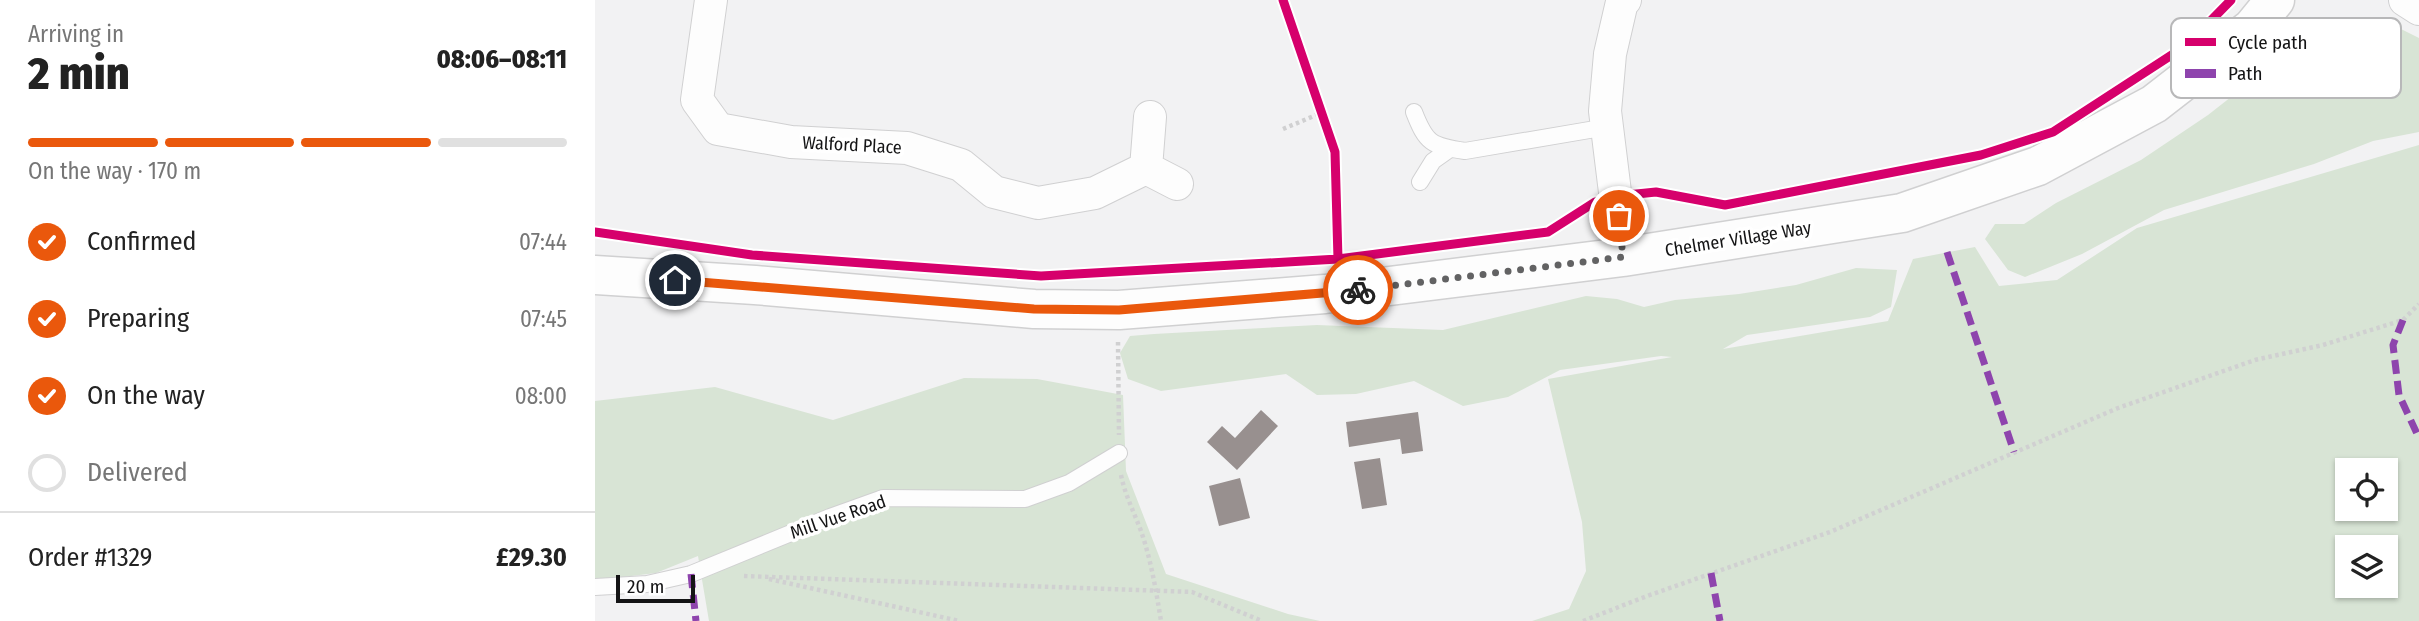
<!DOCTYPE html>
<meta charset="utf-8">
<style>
body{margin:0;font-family:"Fira Sans Condensed",sans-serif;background:#f2f2f2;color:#222;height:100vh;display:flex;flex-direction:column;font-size:26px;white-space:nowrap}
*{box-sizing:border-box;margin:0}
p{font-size:23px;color:#767676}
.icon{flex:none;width:38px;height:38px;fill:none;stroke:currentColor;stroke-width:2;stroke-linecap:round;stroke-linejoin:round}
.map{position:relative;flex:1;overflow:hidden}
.details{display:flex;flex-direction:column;background:#fff;width:595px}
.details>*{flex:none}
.buttons{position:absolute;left:1740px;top:458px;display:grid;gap:14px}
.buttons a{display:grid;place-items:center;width:63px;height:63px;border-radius:0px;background:#fff;box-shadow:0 2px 5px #0004;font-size:35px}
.scale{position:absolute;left:21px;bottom:18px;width:79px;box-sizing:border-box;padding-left:7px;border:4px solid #141415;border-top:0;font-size:19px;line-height:24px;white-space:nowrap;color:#141415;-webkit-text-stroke:5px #fff;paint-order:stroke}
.pin{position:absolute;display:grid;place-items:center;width:60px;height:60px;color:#fff;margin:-30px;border:4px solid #fff;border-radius:50%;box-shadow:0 2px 7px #0007}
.courier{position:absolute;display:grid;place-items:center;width:70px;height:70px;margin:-35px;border:5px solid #ea580c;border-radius:50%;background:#fff;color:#222;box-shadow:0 2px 9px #0007}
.head em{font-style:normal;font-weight:800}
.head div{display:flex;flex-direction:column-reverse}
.head{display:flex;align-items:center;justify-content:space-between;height:119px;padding:0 28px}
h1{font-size:46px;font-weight:800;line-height:52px}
.bar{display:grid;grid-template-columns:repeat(4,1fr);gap:10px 7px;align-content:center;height:84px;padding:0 28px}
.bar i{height:9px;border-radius:5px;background:#e0e0e0}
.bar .current{background:#ea580c}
.bar p{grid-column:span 4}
.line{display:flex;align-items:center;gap:18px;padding:0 28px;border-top:2px solid #e0e0e0}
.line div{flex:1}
ol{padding:0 28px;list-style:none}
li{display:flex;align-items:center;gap:21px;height:77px}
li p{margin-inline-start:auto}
li .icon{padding:7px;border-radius:50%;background:#ea580c;color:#fff;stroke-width:4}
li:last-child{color:#767676}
li i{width:38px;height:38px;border:4px solid #e0e0e0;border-radius:50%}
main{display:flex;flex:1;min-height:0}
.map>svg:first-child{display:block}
.green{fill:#d8e4d5;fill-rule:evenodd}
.building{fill:#98908f}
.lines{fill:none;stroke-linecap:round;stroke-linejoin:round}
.lane-casing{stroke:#d0d0d1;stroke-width:18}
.street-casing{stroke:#d0d0d1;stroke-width:34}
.secondary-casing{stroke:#d0d0d1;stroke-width:41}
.path{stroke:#d0d0d1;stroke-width:4.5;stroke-dasharray:3.5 3.5;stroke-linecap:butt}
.lane{stroke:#fdfdfd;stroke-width:16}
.street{stroke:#fdfdfd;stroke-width:32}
.secondary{stroke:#fdfdfd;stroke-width:38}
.quiet{stroke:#8e44ad;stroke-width:7;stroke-dasharray:14 7;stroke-linecap:butt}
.cycleway-casing{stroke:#fff;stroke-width:13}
.cycleway{stroke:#d6006c;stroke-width:9}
.done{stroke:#626263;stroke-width:7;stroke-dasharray:0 12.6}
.route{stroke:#ea580c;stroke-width:9}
.labels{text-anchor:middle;stroke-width:7;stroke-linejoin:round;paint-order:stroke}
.street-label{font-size:18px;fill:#141415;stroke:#fff}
.key{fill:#fff;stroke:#b8b8b9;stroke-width:2}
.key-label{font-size:19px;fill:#141415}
</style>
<main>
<section class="details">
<div class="head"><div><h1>2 min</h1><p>Arriving in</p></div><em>08:06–08:11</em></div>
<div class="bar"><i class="current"></i><i class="current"></i><i class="current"></i><i></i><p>On the way · 170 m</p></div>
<ol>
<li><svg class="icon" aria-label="check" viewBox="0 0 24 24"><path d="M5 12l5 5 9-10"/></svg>Confirmed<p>07:44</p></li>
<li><svg class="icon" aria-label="check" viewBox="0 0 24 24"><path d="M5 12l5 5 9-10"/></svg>Preparing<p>07:45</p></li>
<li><svg class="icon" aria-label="check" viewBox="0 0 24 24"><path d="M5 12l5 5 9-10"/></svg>On the way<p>08:00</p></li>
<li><i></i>Delivered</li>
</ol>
<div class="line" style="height:91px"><div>Order #1329</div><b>£29.30</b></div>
</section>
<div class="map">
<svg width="1824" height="621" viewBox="0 0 1824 621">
<rect width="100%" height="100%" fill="#f2f2f3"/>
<path class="green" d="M1766 19 1804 28 1824 38V132L1778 141 1719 164 1569 210 1487 254 1430 277 1413 270 1390 239 1400 224H1429L1461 203 1546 160 1613 115 1724 28Z
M1824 145V621H937L974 609 991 571 987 522 953 379 1077 357 1066 356 965 370 913 397 868 406 819 381 761 394 722 395 691 374 566 391 533 379 525 353 535 336 559 334 722 325 848 330 991 296 1022 299 1049 307 1080 300 1144 294 1201 285 1261 268 1302 270 1296 307 1275 317 1152 335 1128 349 1293 321 1318 259 1380 247 1404 286 1462 280 1542 228ZM1752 471H1790V509H1752ZM1752 548H1790V586H1752Z
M369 378 442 379 528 395 531 471 571 574 693 614 725 621H114L103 556 61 573 20 578H0V401L120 387 238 420Z"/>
<path class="building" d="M666 410 683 426 642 470 612 442 627 426 640 438Z
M823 412 828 451 807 454 805 439 754 447 751 422Z
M785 458 792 505 767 509 759 462Z
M645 478 655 518 624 526 614 486Z"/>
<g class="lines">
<defs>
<path id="lane" d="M819 112C831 143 836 146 870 151L1012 127
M825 182 838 161 855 149
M0 587 52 584 96 574 235 517 288 498 430 499 474 483 524 453"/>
<path id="street" d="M116 0 102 100 123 129 196 142 312 148 366 165 399 192 443 203 500 193 551 168 555 117
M1810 0 1824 9
M551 168 582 184
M1028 257 1010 111 1015 54 1027 2 1030 0"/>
<path id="secondary" d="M0 275 160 285 439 309 524 310 730 294 1028 257 1307 213 1443 166 1559 104 1657 28 1680 0"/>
</defs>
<use href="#lane" class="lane-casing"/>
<use href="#street" class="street-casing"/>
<use href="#secondary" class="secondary-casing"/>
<path class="path" d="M688 129 726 113
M523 342 524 435
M526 475C530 495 539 512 546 531 556 560 561 590 566 621
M149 576 597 592 667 621
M174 579 365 621
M988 621 1052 596 1235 532 1523 408 1660 360 1728 345 1808 320 1824 304"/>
<use href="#lane" class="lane"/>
<use href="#street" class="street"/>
<use href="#secondary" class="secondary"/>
<path class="quiet" d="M1352 252 1419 452
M1808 320 1798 345 1804 395 1824 438
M1116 573 1125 621
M96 574 101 621"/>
<defs>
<path id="cycleway" d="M688 0 740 152 743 259
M0 232 157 255 446 276 743 259 953 232 1000 202 1022 196 1061 192 1130 205 1386 155 1458 132 1592 45 1636 0"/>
</defs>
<use href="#cycleway" class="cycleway-casing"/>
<use href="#cycleway" class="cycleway"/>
</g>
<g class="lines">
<path class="done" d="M763 290 1028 257 1024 216"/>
<path class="route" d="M80 280 439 309 524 310 763 290"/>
</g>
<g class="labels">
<g class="street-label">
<text transform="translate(257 145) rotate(3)" y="6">Walford Place</text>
<text transform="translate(1143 239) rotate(-9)" y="6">Chelmer Village Way</text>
<text transform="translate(243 517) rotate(-19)" y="6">Mill Vue Road</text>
</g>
</g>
<rect x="1576" y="18" width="230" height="80" rx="10" class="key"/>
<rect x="1590" y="38" width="31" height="8" fill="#d6006c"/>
<rect x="1590" y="69" width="31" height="9" fill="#8e44ad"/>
<g class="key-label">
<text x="1633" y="49">Cycle path</text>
<text x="1633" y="80">Path</text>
</g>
</svg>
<div class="buttons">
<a><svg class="icon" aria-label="locate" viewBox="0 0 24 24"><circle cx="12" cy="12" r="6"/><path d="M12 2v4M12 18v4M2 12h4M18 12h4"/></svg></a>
<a><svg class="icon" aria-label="layers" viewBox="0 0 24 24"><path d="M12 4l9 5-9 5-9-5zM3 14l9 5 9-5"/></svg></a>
</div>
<div class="scale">20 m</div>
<div class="pin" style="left:1024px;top:216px;background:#ea580c"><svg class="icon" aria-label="bag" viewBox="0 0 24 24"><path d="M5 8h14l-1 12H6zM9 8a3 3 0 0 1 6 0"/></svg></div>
<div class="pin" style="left:80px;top:280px;background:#1f2937"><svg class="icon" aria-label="home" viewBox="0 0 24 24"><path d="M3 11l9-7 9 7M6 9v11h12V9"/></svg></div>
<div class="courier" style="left:763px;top:290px"><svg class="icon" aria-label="bike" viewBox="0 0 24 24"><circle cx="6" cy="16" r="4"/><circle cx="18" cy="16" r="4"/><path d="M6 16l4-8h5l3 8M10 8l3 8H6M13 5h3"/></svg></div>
</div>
</main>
